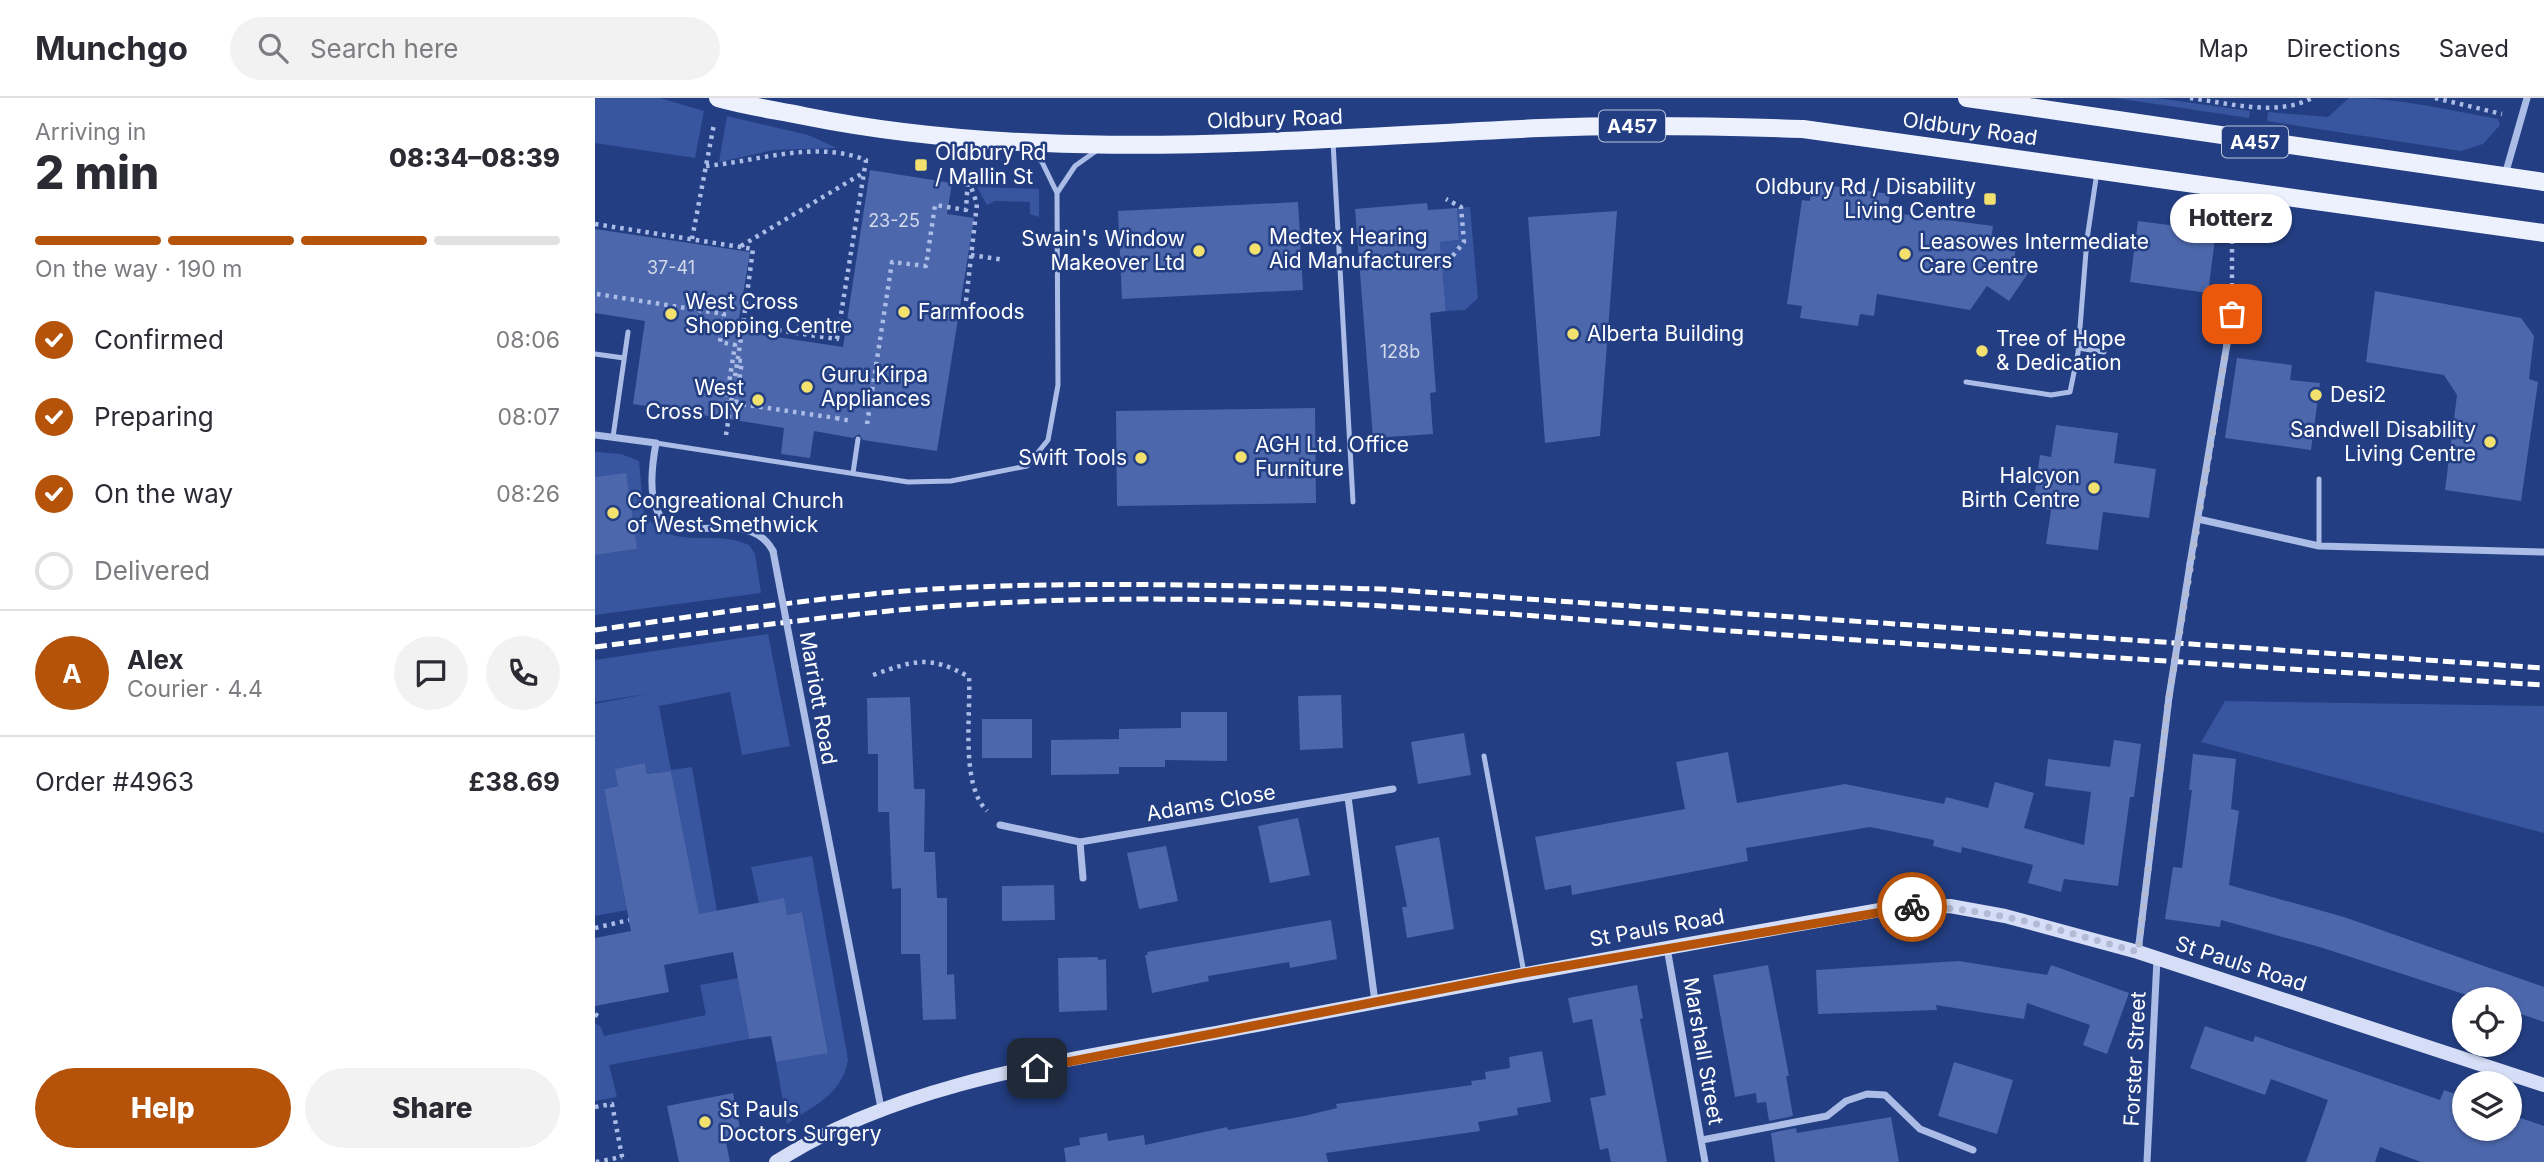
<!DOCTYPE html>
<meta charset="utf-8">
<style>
body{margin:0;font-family:Inter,sans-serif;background:#f2f2f3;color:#2b2b33;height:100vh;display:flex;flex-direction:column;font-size:26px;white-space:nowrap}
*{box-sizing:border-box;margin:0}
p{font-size:23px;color:#7c7c81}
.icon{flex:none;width:38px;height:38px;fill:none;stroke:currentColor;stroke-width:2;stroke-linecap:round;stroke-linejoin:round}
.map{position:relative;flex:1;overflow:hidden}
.sheet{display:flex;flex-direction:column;background:#fff;width:595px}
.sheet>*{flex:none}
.buttons{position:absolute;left:1857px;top:889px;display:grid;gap:14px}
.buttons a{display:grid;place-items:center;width:70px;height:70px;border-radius:50%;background:#fff;box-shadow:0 2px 5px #0004;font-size:35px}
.pin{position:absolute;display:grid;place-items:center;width:60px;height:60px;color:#fff;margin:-30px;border-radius:14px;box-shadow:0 4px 10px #0006}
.courier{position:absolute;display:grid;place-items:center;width:70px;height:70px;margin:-35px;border:5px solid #b45309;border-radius:50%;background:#fff;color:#222;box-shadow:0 2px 9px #0007}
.bubble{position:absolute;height:49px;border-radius:24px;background:#fff;box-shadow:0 2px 5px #0004;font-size:23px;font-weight:800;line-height:49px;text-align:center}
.overview em{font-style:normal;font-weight:800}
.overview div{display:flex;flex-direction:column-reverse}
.overview{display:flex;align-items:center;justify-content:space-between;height:119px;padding:0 35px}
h1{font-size:46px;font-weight:800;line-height:52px}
.bar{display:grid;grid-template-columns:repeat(4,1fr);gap:10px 7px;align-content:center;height:84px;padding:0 35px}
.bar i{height:9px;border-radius:5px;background:#e1e1e2}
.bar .selected{background:#b45309}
.bar p{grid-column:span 4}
.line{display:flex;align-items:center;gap:18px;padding:0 35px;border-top:2px solid #e1e1e2}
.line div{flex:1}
.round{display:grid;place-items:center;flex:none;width:74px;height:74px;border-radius:37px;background:#f2f2f3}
ol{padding:0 35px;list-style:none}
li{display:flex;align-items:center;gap:21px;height:77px}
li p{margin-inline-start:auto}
li .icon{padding:7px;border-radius:50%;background:#b45309;color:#fff;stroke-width:4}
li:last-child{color:#7c7c81}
li i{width:38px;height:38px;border:4px solid #e1e1e2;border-radius:50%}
.button{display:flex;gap:14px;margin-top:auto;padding:14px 35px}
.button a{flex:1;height:80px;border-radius:42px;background:#b45309;color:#fff;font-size:28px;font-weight:800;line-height:80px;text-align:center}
.button a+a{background:#f2f2f3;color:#2b2b33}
header{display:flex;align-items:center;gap:42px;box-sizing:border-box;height:98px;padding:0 35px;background:#fff;border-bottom:2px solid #e1e1e2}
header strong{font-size:33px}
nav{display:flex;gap:38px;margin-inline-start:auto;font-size:24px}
.search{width:490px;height:63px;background:#f2f2f3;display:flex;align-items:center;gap:18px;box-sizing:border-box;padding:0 24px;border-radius:38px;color:#7c7c81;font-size:26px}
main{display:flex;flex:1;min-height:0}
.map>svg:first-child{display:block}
.green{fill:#3855a0}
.building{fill:#4c67ab}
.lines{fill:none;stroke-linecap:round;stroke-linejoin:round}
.path{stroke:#abbde7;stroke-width:4.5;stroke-dasharray:3.5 5;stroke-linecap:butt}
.service{stroke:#abbde7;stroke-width:5}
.minor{stroke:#abbde7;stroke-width:7}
.secondary{stroke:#d5def6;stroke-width:14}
.primary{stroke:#edf1fd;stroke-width:18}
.rail{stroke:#fff;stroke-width:5;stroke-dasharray:12 5;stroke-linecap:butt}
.path-bridge{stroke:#abbde7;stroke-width:4.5;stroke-dasharray:3.5 5;stroke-linecap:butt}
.minor-bridge{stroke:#abbde7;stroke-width:7}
.done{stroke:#b2bbd3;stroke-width:7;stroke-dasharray:0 12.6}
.route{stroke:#b45309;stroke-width:9}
.poi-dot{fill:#f2e16e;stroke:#233e82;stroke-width:2.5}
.labels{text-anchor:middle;stroke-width:5;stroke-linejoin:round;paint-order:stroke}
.number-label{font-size:18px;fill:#d2d9ea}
.shield{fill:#233e82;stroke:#bdc5da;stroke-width:2}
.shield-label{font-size:19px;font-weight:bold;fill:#fff}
.street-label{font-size:21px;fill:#fff;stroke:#233e82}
.poi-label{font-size:21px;fill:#fff;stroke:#233e82;text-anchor:start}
</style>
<header>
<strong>Munchgo</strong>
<div class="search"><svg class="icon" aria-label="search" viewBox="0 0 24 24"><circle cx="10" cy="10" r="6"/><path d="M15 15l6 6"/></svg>Search here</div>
<nav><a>Map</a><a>Directions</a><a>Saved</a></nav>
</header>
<main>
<section class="sheet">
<div class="overview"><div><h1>2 min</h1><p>Arriving in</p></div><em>08:34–08:39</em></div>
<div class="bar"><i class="selected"></i><i class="selected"></i><i class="selected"></i><i></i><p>On the way · 190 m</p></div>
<ol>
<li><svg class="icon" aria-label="check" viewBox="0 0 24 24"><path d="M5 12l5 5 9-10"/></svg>Confirmed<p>08:06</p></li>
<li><svg class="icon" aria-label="check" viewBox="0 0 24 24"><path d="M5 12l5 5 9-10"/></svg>Preparing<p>08:07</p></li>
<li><svg class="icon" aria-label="check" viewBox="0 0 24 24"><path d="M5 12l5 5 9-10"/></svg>On the way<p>08:26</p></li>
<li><i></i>Delivered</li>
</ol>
<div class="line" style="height:126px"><b class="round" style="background:#b45309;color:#fff">A</b><div><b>Alex</b><p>Courier · 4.4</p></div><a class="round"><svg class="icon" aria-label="chat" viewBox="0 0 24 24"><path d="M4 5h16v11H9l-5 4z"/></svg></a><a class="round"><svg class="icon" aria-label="phone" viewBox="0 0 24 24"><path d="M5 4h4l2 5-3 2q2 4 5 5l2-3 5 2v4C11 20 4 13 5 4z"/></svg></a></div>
<div class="line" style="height:91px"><div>Order #4963</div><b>£38.69</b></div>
<div class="button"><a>Help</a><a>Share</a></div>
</section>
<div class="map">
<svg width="1949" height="1064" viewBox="0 0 1949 1064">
<rect width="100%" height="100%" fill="#233e82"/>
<path class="green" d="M0 0H65L109 13 100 60 0 45Z
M1520 0H1562L1655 13 1654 20Z
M1754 0C1804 0 1854 12 1903 21L1905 27 1888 46 1866 53 1672 23 1673 14 1733 19Z
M132 18 213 37 242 50 179 52 124 64Z
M382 89 444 91V119L435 116V104L400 103 392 107Z
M875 109 883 200 870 212 851 213 845 144 864 142 862 110Z
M0 354 26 356 44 363 49 417C81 456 116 429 154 447L160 456 166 495 0 517V457L42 451 0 379Z
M173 536 195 648 147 657 135 594 64 608 76 672 97 669 122 813 104 817 76 673 52 676 50 665 23 688 9 691 32 812 0 818V606L51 596 0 604V562Z
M1630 603 1949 608V735L1606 644Z
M217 758 253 962C247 997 219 1007 192 1026L181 964 233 954 207 814 192 817 189 801 164 805 156 769Z
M143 880 154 941 14 967 22 999 0 1003V925L6 929 9 938 111 917 105 887Z"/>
<path class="building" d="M275 72 357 85 352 116 379 120 342 353 268 342 264 336 258 340 219 333 215 360 186 356 189 330 38 306 50 223 0 215V131L155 154 142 233 248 249Z
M1217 85 1295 96 1292 114 1398 128 1396 143 1421 146 1419 165 1438 168 1414 203 1392 188 1375 212 1282 196 1279 218 1265 216 1263 228 1205 220 1207 208 1192 206 1207 102 1215 103Z
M703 104 708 192 527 201 523 113Z
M832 105 833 112 862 110 864 142 845 144 851 213 835 215 841 294 835 295 838 336 778 340 760 111Z
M1022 113 1005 338 950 345 933 119Z
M1543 123 1621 133 1613 195 1535 184Z
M1780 193 1926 220 1939 238 1934 281 1943 284 1926 403 1850 392 1862 297 1849 277 1771 264Z
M1642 260 1697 267 1695 282 1725 285 1716 352 1630 340Z
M720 310 721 405 522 408 521 313Z
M1461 327 1523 335 1519 365 1561 371 1554 420 1508 414 1503 452 1451 446 1456 412 1438 409 1445 357 1456 359Z
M31 375 42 451 0 457V379Z
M746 597 748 650 705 652 703 598Z
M315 599 319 691H330L329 754H340L342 800H352V877L359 876 361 921 328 922 325 856H306V790L297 791 294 714H283V656H273L272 600Z
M586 614H632V663L570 662V669H524V676L456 677V642L524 641V631L586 630Z
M387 621H437V660H387Z
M869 635 876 677 823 686 816 644Z
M1519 642 1546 646 1539 699H1535L1523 788 1469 781 1466 794 1433 785 1438 767 1367 749 1366 755 1338 748 1339 742 1275 729 1151 750 1153 763 977 797 976 787 950 792 940 739 1090 711 1081 664 1133 654 1142 705 1250 686 1349 706 1351 699 1393 710 1400 684 1439 695 1429 730 1489 747 1496 694 1450 688 1453 661 1515 669Z
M1598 656 1641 661 1636 711 1644 713 1634 787 1749 819 1949 889V924L1914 912V901H1884L1728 850 1626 822 1625 829 1570 821 1578 769 1587 770 1597 692H1594Z
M50 665 52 676 76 673 104 816 189 800 192 817 207 814 233 955 181 964 176 938 154 941 138 854 69 867 74 894 0 908V840L36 833 9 691 23 688 20 671Z
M703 720 715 777 675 785 663 728Z
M844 739 859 831 812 840 807 809H812L800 748Z
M571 748 583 803 544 811 532 755Z
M459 787 460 822 407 823V788Z
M736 822 742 861 695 870 694 864 613 878 614 883 557 895 550 857H553L552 854Z
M503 859V862L511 861 512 912 464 914 463 860Z
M1364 863 1452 877 1456 867 1534 895 1512 956 1488 947 1495 927 1432 905 1429 921 1341 907 1342 912 1223 916 1221 872Z
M1173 867 1194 978H1191L1198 1018 1174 1023 1171 1004 1162 1005 1161 995 1140 999 1118 877Z
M1042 887 1048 920 1045 921 1072 1064H1016L1013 1050 1005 1052 995 1000 1011 997 997 921 978 925 973 900Z
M1610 928 1658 944 1660 938 1845 1002 1849 992 1869 999V1031H1914V1016L1949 1028V1064H1826L1785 1049 1780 1064H1711L1733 1002 1676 981 1670 997 1595 970Z
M947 953 956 1004 922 1010 923 1017 883 1024 885 1033 731 1055 733 1064H471L469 1050 485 1047 484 1040 512 1035 513 1043 549 1037 550 1047 632 1029 633 1032 709 1018 742 1010 741 1006 877 987 876 983 891 981 890 974 915 970 914 959Z
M1359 964 1418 982 1402 1036 1343 1018Z
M138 995 147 1041 131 1044 135 1064H84L72 1008Z
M1296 1019 1304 1064H1180L1176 1035 1201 1030 1202 1035Z"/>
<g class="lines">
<path class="path" d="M1595 0C1633 5 1682 19 1717 0
M1840 0 1907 16
M0 126 158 151 148 227 242 241 271 62C220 42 164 63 111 68
M97 141 119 26
M146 148 268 75
M376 157 409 162
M847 171 869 144 866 109 851 101
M1637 197V118
M371 203 382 106 374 83
M141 305 147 263 142 262
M241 320 256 323
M272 326 297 164 331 168 340 107 371 112 373 79
M131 337 148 227
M278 577C318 563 334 556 374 579 376 616 365 686 392 713
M0 830 34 822
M0 916 4 919
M0 1009 17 1006 28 1064
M1 1064 27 1059"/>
<path class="service" d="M738 44 758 404
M462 95 480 68 501 53
M1483 250 1509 254
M0 256 29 260
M1371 284 1456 297 1475 294 1483 255 1492 141 1502 74
M18 339 33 234
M61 345 313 384 356 383 432 368 453 342 463 287 462 95 447 64 429 49
M258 375 263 341
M1724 448V381
M889 658 929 875"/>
<path class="minor" d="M1910 77 1932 0
M0 337 61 345C34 491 145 391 178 453
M1603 421 1724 448 1949 454
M1595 466 1637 216
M200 569 286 1010
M753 699 780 904
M405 727 485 744 798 691
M485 744 488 780
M1072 850 1110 1064
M1543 854 1574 599
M1107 1042 1232 1018 1251 1003 1272 996 1290 997 1325 1031 1378 1052
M1552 1064 1562 861"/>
<path class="secondary" d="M181 1064C315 978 493 960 646 930 864 888 1083 847 1302 809L1355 808 1410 818 1543 854 1949 987"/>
<path class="primary" d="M123 0C151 8 180 12 209 18 452 67 700 41 945 30 1033 26 1120 28 1208 31L1949 135
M1372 0 1949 84"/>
<path class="rail" d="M0 532C119 516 238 496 357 490 500 483 643 488 786 491L1949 570
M0 549C133 532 266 512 400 505 646 492 891 514 1136 533 1407 553 1678 570 1949 587"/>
<path class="path-bridge" d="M2 196 129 216 125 244 140 247 131 304 241 320"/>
<path class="minor-bridge" d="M178 453 200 569
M1574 599 1595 466"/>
</g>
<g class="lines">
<path class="done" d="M1317 809C1395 808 1469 834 1543 854L1574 599 1637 216"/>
<path class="route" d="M442 970 929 875 1317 809"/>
</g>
<g class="poi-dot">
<rect x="319" y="60" width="14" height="14" rx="3.5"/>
<rect x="1388" y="94" width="14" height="14" rx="3.5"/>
<circle cx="660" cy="151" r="7"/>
<circle cx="604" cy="153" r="7"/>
<circle cx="1310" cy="156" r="7"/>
<circle cx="309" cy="214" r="7"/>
<circle cx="76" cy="216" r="7"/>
<circle cx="978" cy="236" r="7"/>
<circle cx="1387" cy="253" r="7"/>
<circle cx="212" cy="289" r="7"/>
<circle cx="1721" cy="297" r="7"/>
<circle cx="163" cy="302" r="7"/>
<circle cx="1895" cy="344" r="7"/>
<circle cx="646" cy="359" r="7"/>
<circle cx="546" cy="360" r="7"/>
<circle cx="1499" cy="390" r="7"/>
<circle cx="18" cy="415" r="7"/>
<circle cx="110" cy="1024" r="7"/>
</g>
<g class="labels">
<g class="number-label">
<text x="299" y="129">23-25</text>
<text x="76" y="176">37-41</text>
<text x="805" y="260">128b</text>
</g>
<g class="shield">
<rect x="1004" y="12.5" width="66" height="31" rx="5"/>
<rect x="1627" y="28.5" width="66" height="31" rx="5"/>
</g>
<g class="shield-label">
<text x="1037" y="35">A457</text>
<text x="1660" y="51">A457</text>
</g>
<g class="street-label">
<text transform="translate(680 21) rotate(-2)" y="7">Oldbury Road</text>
<text transform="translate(1375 31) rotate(8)" y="7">Oldbury Road</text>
<text transform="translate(223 600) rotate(80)" y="7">Marriott Road</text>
<text transform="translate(616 705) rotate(-10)" y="7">Adams Close</text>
<text transform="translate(1062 830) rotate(-10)" y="7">St Pauls Road</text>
<text transform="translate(1646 866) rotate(18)" y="7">St Pauls Road</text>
<text transform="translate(1108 953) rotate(80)" y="7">Marshall Street</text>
<text transform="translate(1540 961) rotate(-87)" y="7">Forster Street</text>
</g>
<g class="poi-label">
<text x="340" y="62">Oldbury Rd<tspan x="340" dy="24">/ Mallin St</tspan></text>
<text x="1381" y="96" text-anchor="end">Oldbury Rd / Disability<tspan x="1381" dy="24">Living Centre</tspan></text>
<text x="674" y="146">Medtex Hearing<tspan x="674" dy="24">Aid Manufacturers</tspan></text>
<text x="590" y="148" text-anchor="end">Swain's Window<tspan x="590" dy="24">Makeover Ltd</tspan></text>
<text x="1324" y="151">Leasowes Intermediate<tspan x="1324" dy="24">Care Centre</tspan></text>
<text x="90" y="211">West Cross<tspan x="90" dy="24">Shopping Centre</tspan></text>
<text x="323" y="221">Farmfoods</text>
<text x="992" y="243">Alberta Building</text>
<text x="1401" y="248">Tree of Hope<tspan x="1401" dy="24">&amp; Dedication</tspan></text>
<text x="226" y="284">Guru Kirpa<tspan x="226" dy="24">Appliances</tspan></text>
<text x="149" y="297" text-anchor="end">West<tspan x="149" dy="24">Cross DIY</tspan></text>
<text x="1735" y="304">Desi2</text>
<text x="1881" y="339" text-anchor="end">Sandwell Disability<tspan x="1881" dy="24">Living Centre</tspan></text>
<text x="660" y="354">AGH Ltd. Office<tspan x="660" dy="24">Furniture</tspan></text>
<text x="532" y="367" text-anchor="end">Swift Tools</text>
<text x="1485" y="385" text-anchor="end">Halcyon<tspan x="1485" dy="24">Birth Centre</tspan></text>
<text x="32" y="410">Congreational Church<tspan x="32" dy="24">of West Smethwick</tspan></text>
<text x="124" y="1019">St Pauls<tspan x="124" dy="24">Doctors Surgery</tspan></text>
</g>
</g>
</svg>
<div class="buttons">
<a><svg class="icon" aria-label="locate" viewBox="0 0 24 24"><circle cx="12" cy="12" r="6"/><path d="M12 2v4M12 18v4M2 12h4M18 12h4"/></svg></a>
<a><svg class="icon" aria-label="layers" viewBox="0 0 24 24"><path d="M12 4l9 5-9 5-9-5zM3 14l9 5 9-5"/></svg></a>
</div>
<div class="pin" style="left:1637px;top:216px;background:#ea580c"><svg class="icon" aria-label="bag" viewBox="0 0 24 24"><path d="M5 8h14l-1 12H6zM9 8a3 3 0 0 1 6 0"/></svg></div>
<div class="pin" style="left:442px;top:970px;background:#1f2937"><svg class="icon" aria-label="home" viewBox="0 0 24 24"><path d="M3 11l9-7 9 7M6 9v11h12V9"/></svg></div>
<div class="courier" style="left:1317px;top:809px"><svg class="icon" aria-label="bike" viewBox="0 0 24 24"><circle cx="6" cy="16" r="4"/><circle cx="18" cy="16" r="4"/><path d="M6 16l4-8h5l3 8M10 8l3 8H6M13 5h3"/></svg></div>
<div class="bubble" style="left:1575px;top:96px;width:122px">Hotterz</div>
</div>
</main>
